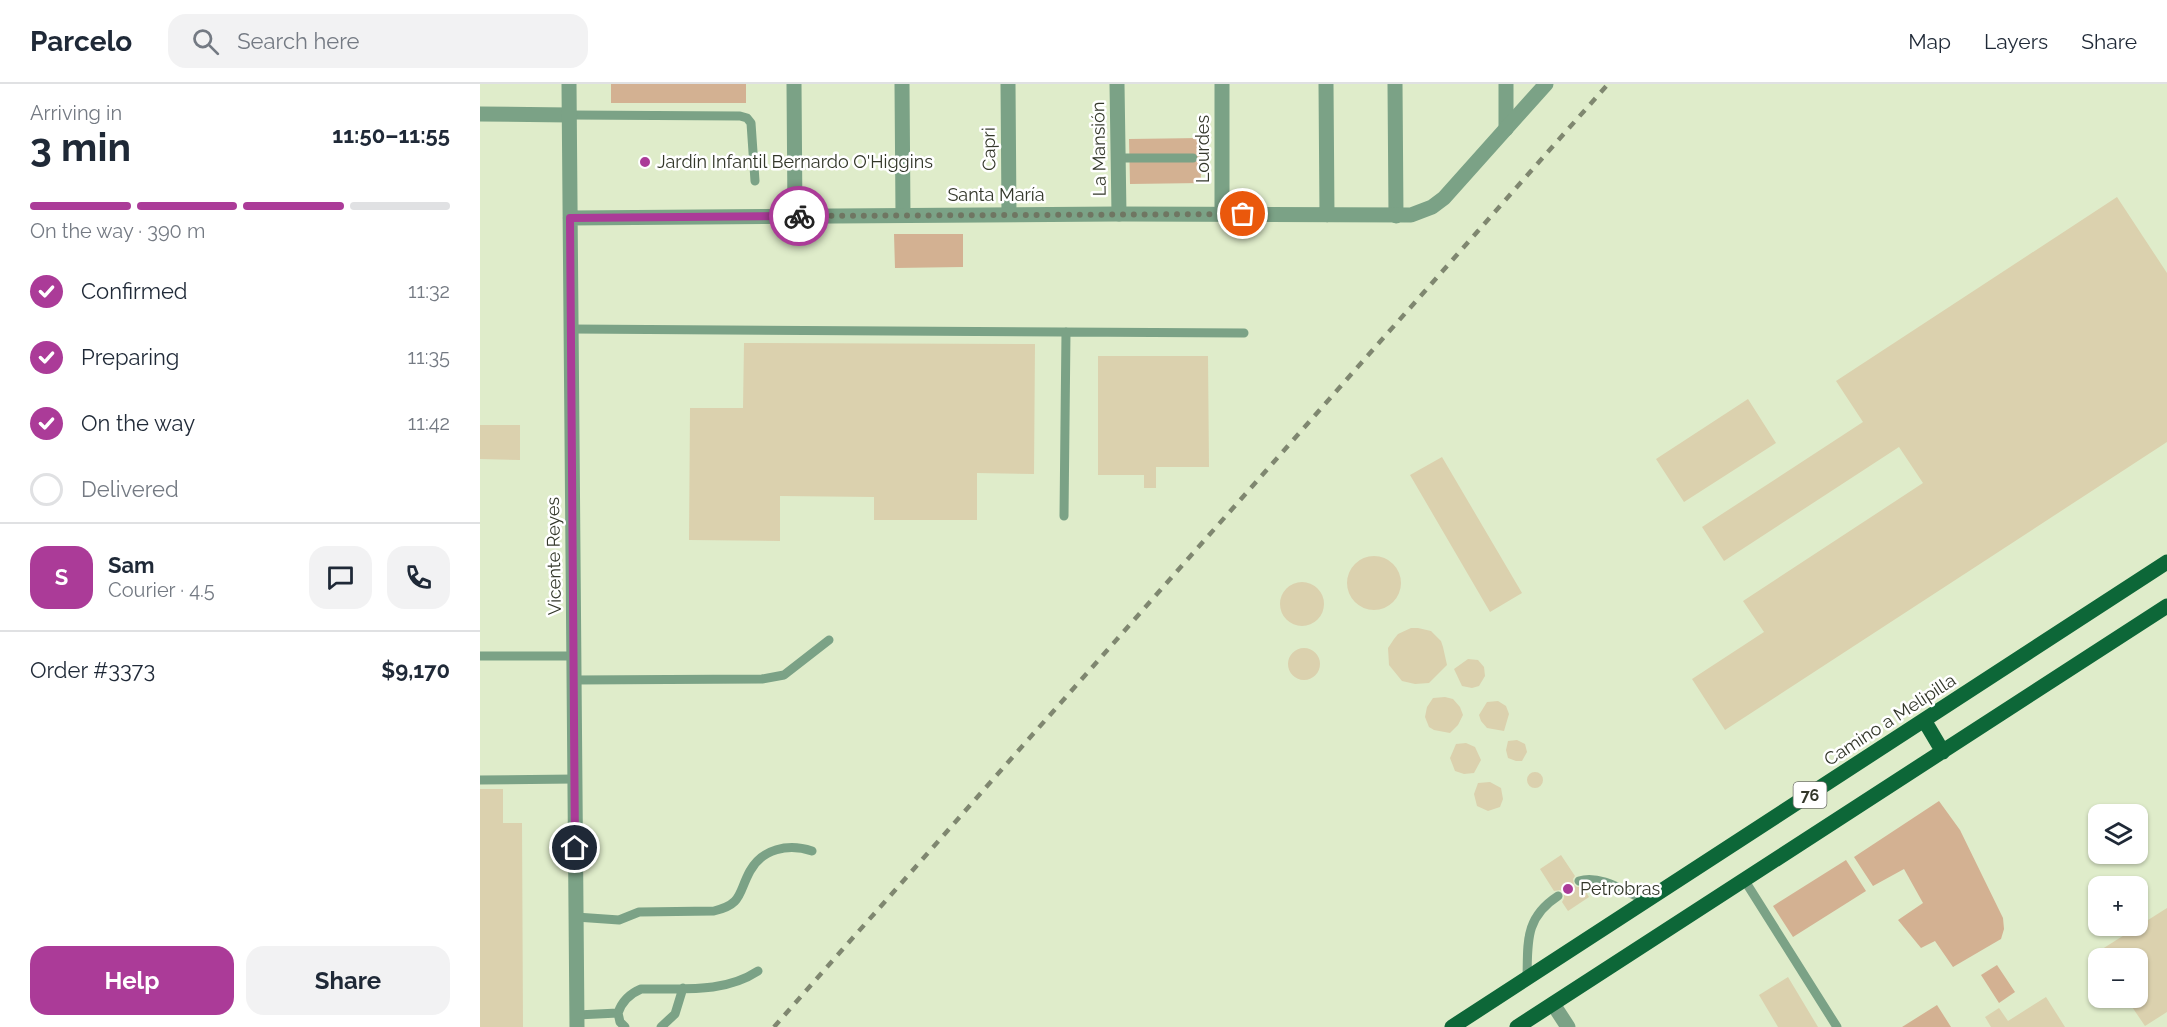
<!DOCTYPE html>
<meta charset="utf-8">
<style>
body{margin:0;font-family:Raleway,sans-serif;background:#f2f2f3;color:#1f2937;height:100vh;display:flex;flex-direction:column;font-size:22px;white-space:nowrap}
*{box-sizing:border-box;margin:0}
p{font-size:20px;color:#747a83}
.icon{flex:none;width:33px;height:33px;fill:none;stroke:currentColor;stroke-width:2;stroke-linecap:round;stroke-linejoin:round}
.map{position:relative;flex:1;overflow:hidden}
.details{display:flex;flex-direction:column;background:#fff;width:480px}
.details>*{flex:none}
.tools{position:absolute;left:1608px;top:720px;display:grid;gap:12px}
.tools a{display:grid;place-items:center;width:60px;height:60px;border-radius:12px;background:#fff;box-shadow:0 2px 4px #0004;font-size:30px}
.pin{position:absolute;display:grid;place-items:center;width:51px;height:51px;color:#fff;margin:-26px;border:3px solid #fff;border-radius:50%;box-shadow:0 2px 6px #0007}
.courier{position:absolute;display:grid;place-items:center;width:60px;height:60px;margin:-30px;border:4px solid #ab3b98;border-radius:50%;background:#fff;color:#222;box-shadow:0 2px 8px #0007}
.headline em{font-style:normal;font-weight:700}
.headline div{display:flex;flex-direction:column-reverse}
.headline{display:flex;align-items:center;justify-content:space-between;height:102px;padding:0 30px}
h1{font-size:39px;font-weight:700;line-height:45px}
.bar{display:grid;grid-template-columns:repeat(4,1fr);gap:9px 6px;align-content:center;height:72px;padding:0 30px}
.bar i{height:8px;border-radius:4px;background:#e0e1e3}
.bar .selected{background:#ab3b98}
.bar p{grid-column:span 4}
.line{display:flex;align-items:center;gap:15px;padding:0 30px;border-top:2px solid #e0e1e3}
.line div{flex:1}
.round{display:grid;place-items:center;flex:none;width:63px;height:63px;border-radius:18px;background:#f2f2f3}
ol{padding:0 30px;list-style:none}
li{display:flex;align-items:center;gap:18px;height:66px}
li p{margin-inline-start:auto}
li .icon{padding:6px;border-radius:50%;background:#ab3b98;color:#fff;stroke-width:4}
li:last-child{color:#747a83}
li i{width:33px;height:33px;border:3px solid #e0e1e3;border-radius:50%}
.primary-button{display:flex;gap:12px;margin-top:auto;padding:12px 30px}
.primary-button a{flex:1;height:69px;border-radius:18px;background:#ab3b98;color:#fff;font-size:24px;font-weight:700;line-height:69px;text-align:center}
.primary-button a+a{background:#f2f2f3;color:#1f2937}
header{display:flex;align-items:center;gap:36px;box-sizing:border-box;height:84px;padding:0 30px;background:#fff;border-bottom:2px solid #e0e1e3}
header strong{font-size:28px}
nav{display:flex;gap:33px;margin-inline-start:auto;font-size:21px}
.search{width:420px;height:54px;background:#f2f2f3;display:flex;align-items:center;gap:15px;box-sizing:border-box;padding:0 21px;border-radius:18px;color:#747a83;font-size:22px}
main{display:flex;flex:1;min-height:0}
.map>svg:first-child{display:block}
.green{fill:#d3b192}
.building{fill:#dbd1ae}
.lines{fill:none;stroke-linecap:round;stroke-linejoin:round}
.service{stroke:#7ba286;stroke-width:9}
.minor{stroke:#7ba286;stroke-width:15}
.tertiary{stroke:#7ba286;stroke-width:15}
.primary{stroke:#0d6738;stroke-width:15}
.rail{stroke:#7f8770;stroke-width:4.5;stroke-dasharray:8 8;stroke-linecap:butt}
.done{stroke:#6f7662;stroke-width:6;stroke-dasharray:0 10.8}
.route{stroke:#ab3b98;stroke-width:8}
.poi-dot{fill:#ab3b98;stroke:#fff;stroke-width:2}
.labels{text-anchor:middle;stroke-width:5;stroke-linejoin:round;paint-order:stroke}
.shield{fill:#fff;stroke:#70736a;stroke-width:1.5}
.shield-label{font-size:16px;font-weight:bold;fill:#33372a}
.street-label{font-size:18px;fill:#33372a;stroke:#fff}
.poi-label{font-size:18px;fill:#33372a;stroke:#fff;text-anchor:start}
</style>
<header>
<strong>Parcelo</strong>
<div class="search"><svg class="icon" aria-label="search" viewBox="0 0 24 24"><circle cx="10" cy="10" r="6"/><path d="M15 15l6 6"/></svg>Search here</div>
<nav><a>Map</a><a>Layers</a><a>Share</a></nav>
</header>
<main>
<section class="details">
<div class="headline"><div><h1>3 min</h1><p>Arriving in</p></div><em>11:50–11:55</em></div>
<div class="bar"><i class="selected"></i><i class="selected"></i><i class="selected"></i><i></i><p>On the way · 390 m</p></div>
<ol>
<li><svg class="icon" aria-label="check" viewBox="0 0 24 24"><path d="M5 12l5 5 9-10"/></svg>Confirmed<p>11:32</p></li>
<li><svg class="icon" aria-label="check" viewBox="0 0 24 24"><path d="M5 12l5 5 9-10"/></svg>Preparing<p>11:35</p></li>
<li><svg class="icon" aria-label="check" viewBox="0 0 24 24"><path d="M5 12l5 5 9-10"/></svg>On the way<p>11:42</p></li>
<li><i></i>Delivered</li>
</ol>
<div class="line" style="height:108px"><b class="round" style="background:#ab3b98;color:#fff">S</b><div><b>Sam</b><p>Courier · 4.5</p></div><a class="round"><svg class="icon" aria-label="chat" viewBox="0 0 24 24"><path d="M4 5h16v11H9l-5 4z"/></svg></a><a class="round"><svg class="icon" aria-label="phone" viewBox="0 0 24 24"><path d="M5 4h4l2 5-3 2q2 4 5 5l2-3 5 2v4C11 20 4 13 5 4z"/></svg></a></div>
<div class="line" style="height:78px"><div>Order #3373</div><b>$9,170</b></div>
<div class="primary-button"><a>Help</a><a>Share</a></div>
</section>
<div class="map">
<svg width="1687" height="943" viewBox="0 0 1687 943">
<rect width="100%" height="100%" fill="#dfecca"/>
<path class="green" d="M131 0H266V19H131Z
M720 54 721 99 650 100 649 55Z
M414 150H483V183L415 184Z
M1459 717 1480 746 1523 834 1524 845 1521 855 1473 883 1455 857 1441 864 1418 836 1443 819 1424 785 1393 802 1374 773Z
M1366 776 1386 807 1313 853 1293 822Z
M1517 881 1535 908 1519 919 1501 891Z
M1457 921 1471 943H1422Z"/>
<path class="building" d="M1637 113 1687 189V358L1245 646 1212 595 1284 548 1263 517 1443 399 1419 363 1244 477 1222 443 1383 338 1356 297Z
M264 259 555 260 554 390 497 389V436H394V413L300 412V457L209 456 210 324H263Z
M618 272H728L729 383H676V404H664V391H618Z
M1268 315 1296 359 1204 418 1176 375Z
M0 341H40V376L0 375Z
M962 373 1042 509 1010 528 930 391Z
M867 499a27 27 0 1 1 54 0a27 27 0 1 1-54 0Z
M800 520a22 22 0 1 1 44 0a22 22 0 1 1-44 0Z
M931 544H938L951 547 961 557 963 563 967 581 949 599 935 600 922 597 909 581 908 564 914 555 918 550Z
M808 580a16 16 0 1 1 32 0a16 16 0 1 1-32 0Z
M988 575 998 576 1004 583 1005 592 999 602 992 604 982 602 974 585Z
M965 613 973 615 980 623 983 631 978 641 970 649 954 646 949 643 945 633 947 623 953 614Z
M1018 617 1026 622 1029 630 1024 647 1007 644 1001 637 999 631 1007 618Z
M1037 656 1045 660 1047 668 1042 677H1036L1028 674 1026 666 1028 657Z
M986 659 995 663 1001 676 994 689 984 690 975 687 970 674 976 660Z
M1047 696a8 8 0 1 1 16 0a8 8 0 1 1-16 0Z
M1010 698 1021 704 1023 715 1020 723 1008 727 997 722 994 710 998 699Z
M0 705H23V739H42L43 943H0Z
M1081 771 1095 792 1093 795 1094 801 1097 803H1103L1109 813 1088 827 1082 818 1084 814V808L1080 806 1074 807 1060 785Z
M1687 824V928L1665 942 1646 914H1658V874H1608Z
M1308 893 1338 943H1298L1279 911Z
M1566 913 1585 943H1511L1505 933 1519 924 1528 937Z"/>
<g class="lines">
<path class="service" d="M90 31 260 32 267 34 271 39 275 97
M638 74H713
M91 245 764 249
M584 432 586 248
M0 572H95
M95 596 282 595 304 591 349 556
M0 696 95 695
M1099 797C1121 790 1147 809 1167 817
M1265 797 1357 943
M96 833 139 836 159 828 234 827C263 820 258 809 270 787 282 765 308 759 332 767
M1047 895C1048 859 1044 834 1078 812
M97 931 138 929
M145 943 140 938 138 929C142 917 149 910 161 905 201 904 243 910 278 887
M181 943 195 930 203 904"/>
<path class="minor" d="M314 0 315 132
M422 0 423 131
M528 0 529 130
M637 0 639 130
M742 0V129
M915 0 916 132
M1026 0V45
M0 30 90 31
M1073 920 1088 943"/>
<path class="tertiary" d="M89 0 97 943
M846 0 847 131
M90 134 639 130 931 131 952 123 964 114 1066 0"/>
<path class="primary" d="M1444 636 1463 668
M972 943 1687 478
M1037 943 1687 522"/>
<path class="rail" d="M294 943 1128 0"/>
</g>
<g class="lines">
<path class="done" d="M319 132 763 130"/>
<path class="route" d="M95 764 90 134 319 132"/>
</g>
<g class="poi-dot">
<circle cx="165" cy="78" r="6"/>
<circle cx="1088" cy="805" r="6"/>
</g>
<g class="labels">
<rect class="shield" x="1313.5" y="698" width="33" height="26" rx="4.5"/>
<g class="shield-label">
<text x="1330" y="717">76</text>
</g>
<g class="street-label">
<text transform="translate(509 65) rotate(-91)" y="6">Capri</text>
<text transform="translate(619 65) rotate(-91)" y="6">La Mansión</text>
<text transform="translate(723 65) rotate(-90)" y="6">Lourdes</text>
<text x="516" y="117">Santa María</text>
<text transform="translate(74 472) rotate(-91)" y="6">Vicente Reyes</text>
<text transform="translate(1410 636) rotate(-33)" y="6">Camino a Melipilla</text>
</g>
<g class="poi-label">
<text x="177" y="84">Jardín Infantil Bernardo O'Higgins</text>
<text x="1100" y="811">Petrobras</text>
</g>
</g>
</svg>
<div class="tools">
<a><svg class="icon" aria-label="layers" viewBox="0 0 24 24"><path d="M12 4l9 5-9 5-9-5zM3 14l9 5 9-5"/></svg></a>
<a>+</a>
<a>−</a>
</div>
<div class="pin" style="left:763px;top:130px;background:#ea580c"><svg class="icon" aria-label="bag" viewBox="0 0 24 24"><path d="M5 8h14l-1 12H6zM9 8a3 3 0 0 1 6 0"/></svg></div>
<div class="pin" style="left:95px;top:764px;background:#1f2937"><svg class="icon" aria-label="home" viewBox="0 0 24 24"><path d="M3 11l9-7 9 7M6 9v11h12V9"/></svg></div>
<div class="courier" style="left:319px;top:132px"><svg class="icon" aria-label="bike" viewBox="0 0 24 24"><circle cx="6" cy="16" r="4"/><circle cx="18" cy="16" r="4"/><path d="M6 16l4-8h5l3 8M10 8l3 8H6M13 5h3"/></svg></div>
</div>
</main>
